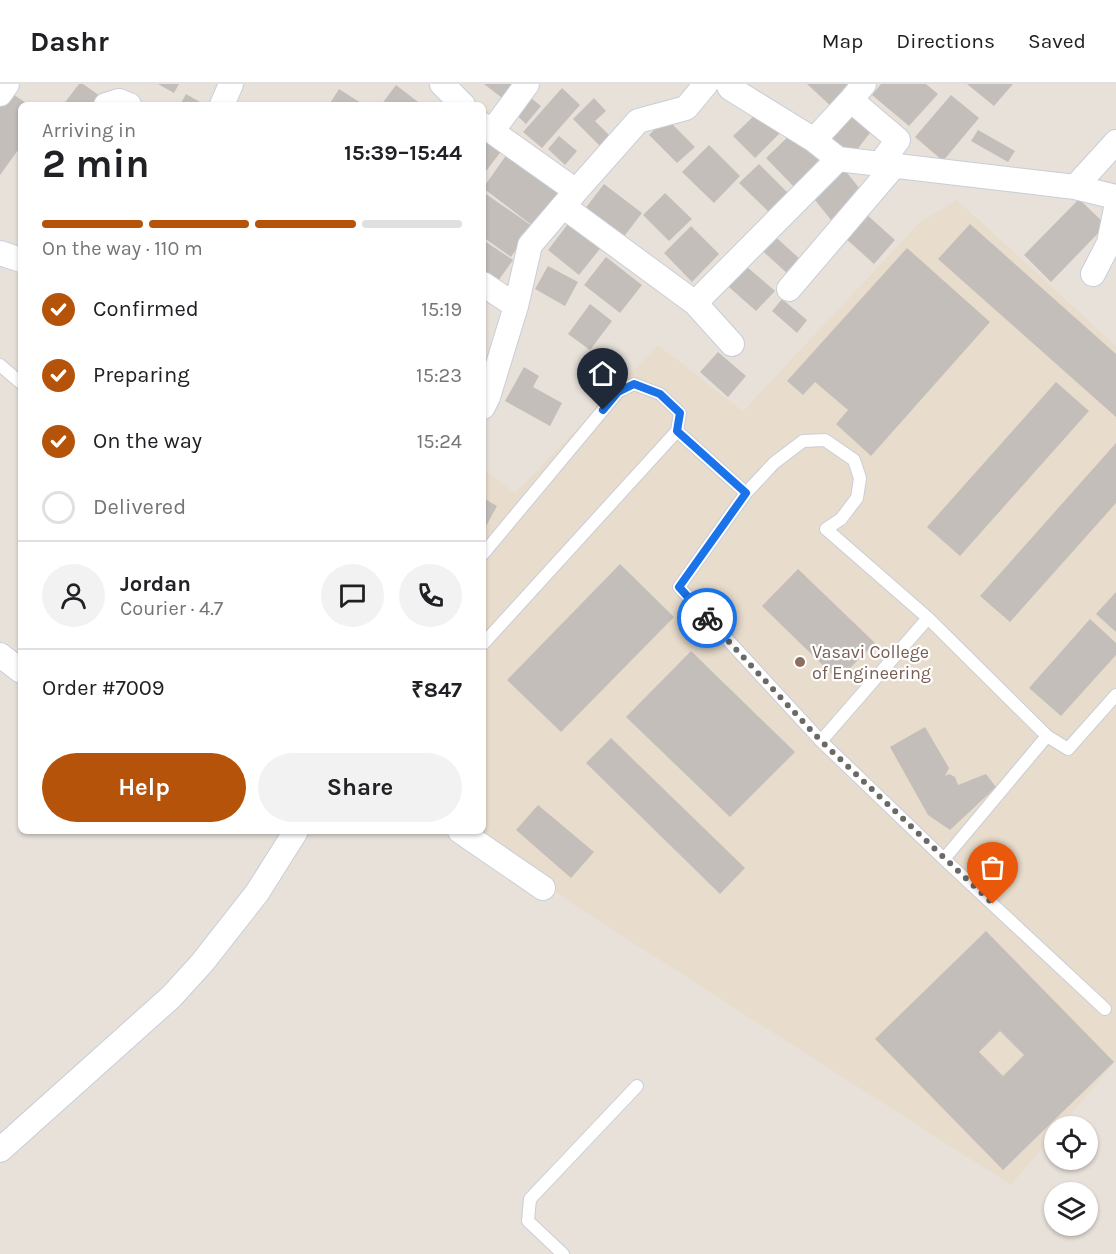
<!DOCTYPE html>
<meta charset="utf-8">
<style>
body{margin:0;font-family:Karla,sans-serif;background:#f2f2f2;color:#202124;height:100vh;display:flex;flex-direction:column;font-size:22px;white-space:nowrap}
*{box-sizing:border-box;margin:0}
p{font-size:20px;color:#757577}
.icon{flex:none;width:33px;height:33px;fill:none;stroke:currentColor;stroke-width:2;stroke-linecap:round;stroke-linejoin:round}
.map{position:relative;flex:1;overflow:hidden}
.sheet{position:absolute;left:18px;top:18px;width:468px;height:732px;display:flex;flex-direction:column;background:#fff;border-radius:9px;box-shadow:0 2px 4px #0004}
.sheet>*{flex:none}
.fabs{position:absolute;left:1044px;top:1032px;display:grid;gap:12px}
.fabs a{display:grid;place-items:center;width:54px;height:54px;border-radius:50%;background:#fff;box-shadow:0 2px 4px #0004;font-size:30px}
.pin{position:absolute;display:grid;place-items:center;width:51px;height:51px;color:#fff;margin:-62px -26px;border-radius:50% 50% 50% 0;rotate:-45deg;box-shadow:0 0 6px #0007}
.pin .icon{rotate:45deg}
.courier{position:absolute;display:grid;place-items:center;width:60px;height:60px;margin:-30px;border:4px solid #1a73e8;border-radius:50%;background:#fff;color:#222;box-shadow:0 2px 8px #0007}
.headline em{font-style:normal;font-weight:700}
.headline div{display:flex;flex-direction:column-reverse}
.headline{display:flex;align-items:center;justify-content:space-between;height:102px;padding:0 24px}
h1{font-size:39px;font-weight:700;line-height:45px}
.bar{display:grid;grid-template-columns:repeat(4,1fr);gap:9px 6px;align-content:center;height:72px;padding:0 24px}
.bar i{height:8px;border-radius:4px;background:#e0e0e0}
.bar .on{background:#b45309}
.bar p{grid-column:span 4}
.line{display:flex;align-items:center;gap:15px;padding:0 24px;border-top:2px solid #e0e0e0}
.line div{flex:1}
.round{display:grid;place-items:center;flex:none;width:63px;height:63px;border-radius:32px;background:#f2f2f2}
ol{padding:0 24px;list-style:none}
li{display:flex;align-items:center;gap:18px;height:66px}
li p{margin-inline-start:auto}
li .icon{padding:6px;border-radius:50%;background:#b45309;color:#fff;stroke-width:4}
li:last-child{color:#757577}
li i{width:33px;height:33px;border:3px solid #e0e0e0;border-radius:50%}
.cta{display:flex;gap:12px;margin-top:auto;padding:12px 24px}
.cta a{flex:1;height:69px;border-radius:36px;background:#b45309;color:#fff;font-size:24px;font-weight:700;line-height:69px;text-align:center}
.cta a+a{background:#f2f2f2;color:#202124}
header{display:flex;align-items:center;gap:36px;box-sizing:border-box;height:84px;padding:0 30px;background:#fff;border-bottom:2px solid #e0e0e0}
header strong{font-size:28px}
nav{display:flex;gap:33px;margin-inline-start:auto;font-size:21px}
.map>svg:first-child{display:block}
.education{fill:#e8dccc}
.building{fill:#c4beba;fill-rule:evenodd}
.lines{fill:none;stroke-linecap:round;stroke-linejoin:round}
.service-casing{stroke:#c9cdd8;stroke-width:14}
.minor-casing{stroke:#c9cdd8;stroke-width:26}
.service{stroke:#fff;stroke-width:12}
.minor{stroke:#fff;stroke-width:24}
.done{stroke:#6b6866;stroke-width:6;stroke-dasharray:0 10.8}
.route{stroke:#1a73e8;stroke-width:8}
.education-dot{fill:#8d6e63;stroke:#fff;stroke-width:2}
.labels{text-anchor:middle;stroke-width:4.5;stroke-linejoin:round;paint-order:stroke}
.education-label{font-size:18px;fill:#785e54;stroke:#fff;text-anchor:start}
</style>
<header>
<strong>Dashr</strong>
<nav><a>Map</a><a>Directions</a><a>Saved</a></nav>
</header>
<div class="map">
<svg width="1116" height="1170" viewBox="0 0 1116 1170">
<rect width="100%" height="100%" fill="#e8e1da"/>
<path class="education" d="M957 116 1116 262V977L1061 1042H1054V1050L1011 1101 571 819 475 747H483V385L515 409 658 261 743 327 920 138Z"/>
<path class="building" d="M79 0H83L103 14 98 21H63Z
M158 0H179L174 9Z
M484 0H520L506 17Z
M807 0H854L834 25Z
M881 0H926L938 10 909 42 872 11Z
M967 0H1013L994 22Z
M396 1 422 21H381Z
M562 4 580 21 542 64 523 48Z
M339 5 364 21H329Z
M10 8 29 21H21V62L0 91V22Z
M186 10 205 21H180Z
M526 10 541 22 526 40 512 27Z
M951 11 979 34 943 77 915 53Z
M594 14 606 27 595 37 612 54 602 64 573 35Z
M759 27 780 49 755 74 733 52Z
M850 27 873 45 853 71 830 54Z
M666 34 695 63 677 79 649 51Z
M978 46 1015 67 1008 78 971 57Z
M794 47 824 77 796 105 766 74Z
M559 52 577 67 565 81 548 65Z
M483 54 503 65 483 91Z
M709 61 740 92 714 119 682 88Z
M510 66 561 105 533 142 483 104Z
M759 80 791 112 772 131 739 99Z
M844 85 864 110 831 136 811 111Z
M604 100 642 129 619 159 581 130Z
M483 108 532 142 511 173 483 153Z
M665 109 692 135 669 157 643 131Z
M1079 115 1106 141 1051 198 1024 171Z
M865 129 895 156 874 180 844 153Z
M571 136 603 161 579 191 548 166Z
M970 140 1116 270V333L938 175Z
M691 142 719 170 692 198 664 169Z
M769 147 801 176 788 190 756 161Z
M483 156 513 176 493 204 483 197Z
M907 164 990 238 871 372 836 340 848 326 815 298 803 311 787 297Z
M606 173 642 201 620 229 584 201Z
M739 176 775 207 756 227 721 196Z
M548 182 578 198 565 222 535 205Z
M782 215 807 236 797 249 772 227Z
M590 220 612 237 590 266 568 250Z
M718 268 746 292 728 313 700 288Z
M524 283 539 292 533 303 562 319 550 342 505 317Z
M1056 298 1089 327 960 472 927 443Z
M1116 359V419L1010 538 980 512Z
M483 414 497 422 486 442 483 441Z
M620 480 674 533 561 648 507 596Z
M798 485 875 559 838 596 762 522Z
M1116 508V548L1096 530Z
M1090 535 1116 559V571L1061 632 1029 604Z
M691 567 795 668 730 733 626 633Z
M925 643 949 684 945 692 949 690 955 693 958 701 986 690 996 703 950 746 928 731 890 663Z
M611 654 745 784 720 810 586 679Z
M538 721 594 768 571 794 516 746Z
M986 847 1114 978 1003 1086 875 955ZM1000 947 1024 971 1003 992 979 968Z"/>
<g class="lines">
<defs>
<path id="service" d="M0 281 21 299
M677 347 746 409 774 379 803 357 825 356 854 376 860 394 857 414 841 435 826 445 928 534 1047 652 1068 665 1116 611
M746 409 679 503 821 657 944 775 1105 925
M483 470 618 308 634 300 660 310 680 329 677 347
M483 560 677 347
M821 657 928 534
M944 775 1047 652
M563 1170 528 1137 530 1115 637 1002"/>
<path id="minor" d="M442 0 463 21
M728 0 730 4 814 56 838 75 1075 103 1116 113
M864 0 851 16 898 56 880 80
M0 10 7 0
M106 21 119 17 129 21
M222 21 231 0
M483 41 576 107
M493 46 527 0
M814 56 851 16
M1075 103 1116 58
M563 122 695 219 838 75
M0 169 21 176
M1093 190 1109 159 1116 124
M483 200 516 222
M789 205 894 82
M695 219 732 260
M483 323 488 313 516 222 530 161 576 107 638 37 686 24 706 0
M0 571 21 587
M460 747 543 804
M0 1066 171 913 202 879 257 809 296 747"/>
</defs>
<use href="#service" class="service-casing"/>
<use href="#minor" class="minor-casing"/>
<use href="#service" class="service"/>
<use href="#minor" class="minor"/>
</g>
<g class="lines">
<path class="done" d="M707 534 821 657 993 820"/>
<path class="route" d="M603 326 618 308 634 300 660 310 680 329 677 347 746 409 679 503 707 534"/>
</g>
<circle class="education-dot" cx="800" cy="578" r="6"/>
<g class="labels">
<g class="education-label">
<text x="812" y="574">Vasavi College<tspan x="812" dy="21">of Engineering</tspan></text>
</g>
</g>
</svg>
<div class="fabs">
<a><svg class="icon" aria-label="locate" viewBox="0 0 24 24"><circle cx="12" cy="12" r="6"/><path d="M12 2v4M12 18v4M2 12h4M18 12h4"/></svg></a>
<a><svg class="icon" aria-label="layers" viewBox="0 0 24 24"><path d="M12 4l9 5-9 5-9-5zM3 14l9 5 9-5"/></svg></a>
</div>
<div class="pin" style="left:993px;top:820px;background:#ea580c"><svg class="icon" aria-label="bag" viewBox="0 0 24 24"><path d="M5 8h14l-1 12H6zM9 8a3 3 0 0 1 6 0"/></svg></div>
<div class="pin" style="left:603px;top:326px;background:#1f2937"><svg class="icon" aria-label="home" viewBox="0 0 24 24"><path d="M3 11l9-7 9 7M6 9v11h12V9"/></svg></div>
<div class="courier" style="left:707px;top:534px"><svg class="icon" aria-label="bike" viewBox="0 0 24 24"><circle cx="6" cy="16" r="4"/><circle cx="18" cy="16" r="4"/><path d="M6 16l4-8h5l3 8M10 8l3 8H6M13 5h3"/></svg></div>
<section class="sheet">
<div class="headline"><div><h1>2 min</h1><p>Arriving in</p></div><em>15:39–15:44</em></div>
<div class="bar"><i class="on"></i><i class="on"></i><i class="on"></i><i></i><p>On the way · 110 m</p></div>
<ol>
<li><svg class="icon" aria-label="check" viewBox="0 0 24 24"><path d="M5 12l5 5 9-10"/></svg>Confirmed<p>15:19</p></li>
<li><svg class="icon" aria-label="check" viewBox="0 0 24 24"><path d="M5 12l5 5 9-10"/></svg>Preparing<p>15:23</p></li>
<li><svg class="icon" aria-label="check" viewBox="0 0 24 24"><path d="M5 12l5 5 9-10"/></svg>On the way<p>15:24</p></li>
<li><i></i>Delivered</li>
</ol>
<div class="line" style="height:108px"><a class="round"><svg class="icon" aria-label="person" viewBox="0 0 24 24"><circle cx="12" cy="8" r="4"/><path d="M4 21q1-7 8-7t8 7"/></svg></a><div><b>Jordan</b><p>Courier · 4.7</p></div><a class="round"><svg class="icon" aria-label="chat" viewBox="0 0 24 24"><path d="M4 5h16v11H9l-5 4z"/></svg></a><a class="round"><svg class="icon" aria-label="phone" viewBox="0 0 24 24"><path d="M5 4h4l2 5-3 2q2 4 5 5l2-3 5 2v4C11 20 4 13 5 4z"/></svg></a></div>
<div class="line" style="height:78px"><div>Order #7009</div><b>₹847</b></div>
<div class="cta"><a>Help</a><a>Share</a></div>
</section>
</div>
